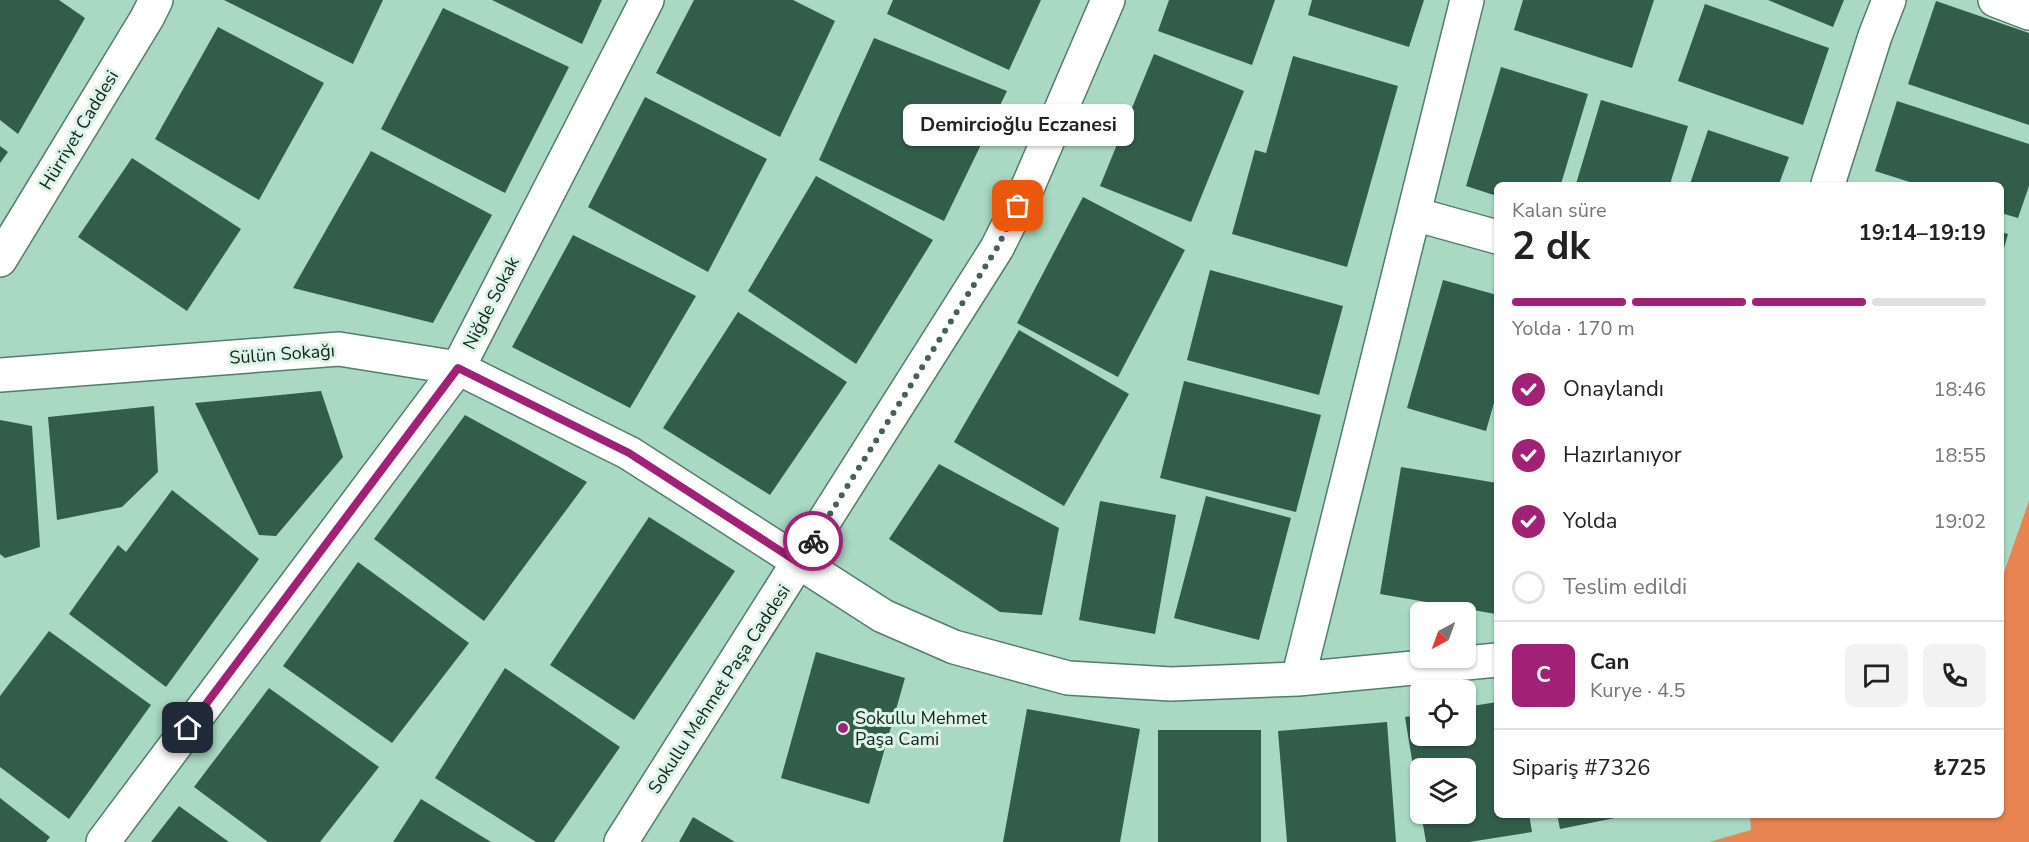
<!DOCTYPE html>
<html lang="tr">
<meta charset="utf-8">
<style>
body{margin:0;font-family:"Nunito Sans",sans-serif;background:#f2f2f2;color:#222;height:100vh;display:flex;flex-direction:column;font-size:22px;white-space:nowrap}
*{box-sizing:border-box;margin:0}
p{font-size:20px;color:#767676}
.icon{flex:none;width:33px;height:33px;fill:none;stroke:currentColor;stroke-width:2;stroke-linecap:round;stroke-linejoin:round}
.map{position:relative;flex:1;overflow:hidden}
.panel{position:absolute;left:1494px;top:182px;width:510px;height:636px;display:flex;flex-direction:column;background:#fff;border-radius:9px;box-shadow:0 2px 4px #0004}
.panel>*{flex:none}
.needle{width:39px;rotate:221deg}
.tools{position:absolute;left:1410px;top:602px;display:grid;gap:12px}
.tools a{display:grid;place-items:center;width:66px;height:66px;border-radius:9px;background:#fff;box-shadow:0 2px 4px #0004;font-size:30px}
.pin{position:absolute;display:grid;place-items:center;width:51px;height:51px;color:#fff;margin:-26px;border-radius:12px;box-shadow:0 3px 9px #0006}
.courier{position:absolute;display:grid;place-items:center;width:60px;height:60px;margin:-30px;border:4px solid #a02175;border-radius:50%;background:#fff;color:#222;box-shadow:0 2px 8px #0007}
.bubble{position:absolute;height:42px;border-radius:9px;background:#fff;box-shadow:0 2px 4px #0004;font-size:20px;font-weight:700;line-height:42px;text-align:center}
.head em{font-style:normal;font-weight:700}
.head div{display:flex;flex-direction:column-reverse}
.head{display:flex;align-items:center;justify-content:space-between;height:102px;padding:0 18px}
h1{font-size:39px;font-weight:700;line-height:45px}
.bar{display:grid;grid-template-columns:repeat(4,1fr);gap:9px 6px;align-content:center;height:72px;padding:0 18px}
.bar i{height:8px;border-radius:4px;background:#e0e0e0}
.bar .on{background:#a02175}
.bar p{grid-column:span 4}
.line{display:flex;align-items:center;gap:15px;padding:0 18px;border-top:2px solid #e0e0e0}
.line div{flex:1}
.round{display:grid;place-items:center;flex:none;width:63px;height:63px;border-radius:9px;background:#f2f2f2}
ol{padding:0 18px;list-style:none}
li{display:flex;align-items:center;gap:18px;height:66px}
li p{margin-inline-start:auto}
li .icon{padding:6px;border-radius:50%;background:#a02175;color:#fff;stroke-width:4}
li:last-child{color:#767676}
li i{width:33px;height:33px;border:3px solid #e0e0e0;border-radius:50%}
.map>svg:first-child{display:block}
.green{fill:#e88352}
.building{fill:#325d4b}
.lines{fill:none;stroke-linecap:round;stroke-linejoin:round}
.street-casing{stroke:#527d6b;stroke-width:36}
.secondary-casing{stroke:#527d6b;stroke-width:36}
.street{stroke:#fff;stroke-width:33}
.secondary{stroke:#fff;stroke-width:33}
.done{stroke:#466256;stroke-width:6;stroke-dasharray:0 10.8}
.route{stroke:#a02175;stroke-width:8}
.poi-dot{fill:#a02175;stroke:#dcf3e8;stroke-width:2}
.labels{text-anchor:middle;stroke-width:6;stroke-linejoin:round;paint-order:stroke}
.street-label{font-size:18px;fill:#11231b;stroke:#dcf3e8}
.poi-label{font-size:18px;fill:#11231b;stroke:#dcf3e8;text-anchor:start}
</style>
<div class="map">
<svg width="2029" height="842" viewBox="0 0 2029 842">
<rect width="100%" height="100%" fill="#a9d8c3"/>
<path class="green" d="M2029 501V842H1709L1751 830 1750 815 2001 814V581Z"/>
<path class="building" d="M0 0H59L85 18 18 134 0 120Z
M224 0H383L353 64Z
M492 0H602L582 44Z
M694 0H793L835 21 780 137 656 73Z
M893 0H1041L1009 70 887 14Z
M1169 0H1275L1252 65 1158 31Z
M1312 0H1424L1409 47 1308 15Z
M1523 0H1654L1632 68 1514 30Z
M1768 0H1844L1833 27Z
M1936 1 2029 33V125L1908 84Z
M1705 4 1829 48 1803 125 1678 81Z
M443 8 569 67 505 193 381 129Z
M218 27 324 83 259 200 155 139Z
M874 38 1007 91 944 221 819 160Z
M1154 54 1244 91 1191 222 1100 186Z
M1293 56 1398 86 1347 267 1232 234 1255 150 1266 153Z
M1501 67 1588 94 1561 184H1497V196L1466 186Z
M645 97 767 159 708 272 588 207Z
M1601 100 1688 126 1670 184H1576Z
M1897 101 2029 144V186L2018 218 2001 213V184H1916L1875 171Z
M1708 130 1789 157 1779 184H1690Z
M0 146 8 152 0 163Z
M371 151 492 215 433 323 293 288Z
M132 158 241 229 187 311 78 237Z
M816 176 933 240 856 364 748 291Z
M1083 197 1185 250 1118 377 1017 323Z
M2001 232 2008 234 2002 255H2001Z
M573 235 696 296 630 408 512 347Z
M1210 270 1343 306 1319 395 1187 360Z
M1443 280 1497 295V392L1486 431 1407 408Z
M738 312 847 382 770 495 663 428Z
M1019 330 1129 394 1064 506 954 442Z
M1184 381 1321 415 1296 512 1160 478Z
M321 391 343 457 276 536 259 535 195 403Z
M154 406 158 472 122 507 57 520 48 417Z
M465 415 587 482 484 621 374 539Z
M0 420 32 426 40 547 5 558 0 554Z
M939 464 1059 528 1042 615 1000 612 889 539Z
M1401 467 1497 483 1496 614 1380 594Z
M172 490 259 559 166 687 69 614 118 545 126 552Z
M1206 496 1291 518 1259 640 1174 618Z
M1100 501 1176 515 1155 634 1079 620Z
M649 517 735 571 634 720 550 665Z
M358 562 469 643 392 743 283 666Z
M49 631 151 705 69 819 0 767V696Z
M816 652 905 678 869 804 781 778Z
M505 668 620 747 554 842H536L435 778Z
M269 688 379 767 320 842H268L194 787Z
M1497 702V814H1529L1532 832 1469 842H1426L1421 813H1466V768H1420L1419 803 1405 717 1420 715V735H1466V707Z
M1027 709 1140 729 1120 842H1003Z
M1387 722 1396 842H1287L1278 731Z
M1158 730H1261V842H1158Z
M0 798 50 837 46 842H0Z
M421 799 491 842H393Z
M179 806 229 842H151Z
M1557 814H1625V816L1560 829Z
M693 817 735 842H679Z"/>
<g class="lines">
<defs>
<path id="street" d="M1995 0 2029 13
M1828 184 1875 36 1889 0
M1414 214 1497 237
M0 375 339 349 458 368 629 453 883 616 954 647 1068 678 1171 684 1298 679 1497 660
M1298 679 1467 0
M103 842 458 368 647 0"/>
<path id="secondary" d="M0 260 147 18 156 0
M621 842 997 248 1029 184 1108 0"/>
</defs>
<use href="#street" class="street-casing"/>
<use href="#secondary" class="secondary-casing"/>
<use href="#street" class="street"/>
<use href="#secondary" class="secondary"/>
</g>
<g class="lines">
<path class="done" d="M813 541 997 248 1018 206"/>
<path class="route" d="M188 728 458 368 629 453 799 563 813 541"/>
</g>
<circle class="poi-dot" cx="843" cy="728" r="6"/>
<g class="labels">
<g class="street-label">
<text transform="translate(79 130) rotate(-59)" y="6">Hürriyet Caddesi</text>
<text transform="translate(491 303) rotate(-63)" y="6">Niğde Sokak</text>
<text transform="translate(282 354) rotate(-4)" y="6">Sülün Sokağı</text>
<text transform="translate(719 689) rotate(-57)" y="6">Sokullu Mehmet Paşa Caddesi</text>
</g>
<g class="poi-label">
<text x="855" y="724">Sokullu Mehmet<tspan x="855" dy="21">Paşa Cami</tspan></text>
</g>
</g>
</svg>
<div class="tools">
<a><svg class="needle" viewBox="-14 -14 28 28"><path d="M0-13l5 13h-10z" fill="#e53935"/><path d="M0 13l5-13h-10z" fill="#767676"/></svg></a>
<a><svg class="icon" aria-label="locate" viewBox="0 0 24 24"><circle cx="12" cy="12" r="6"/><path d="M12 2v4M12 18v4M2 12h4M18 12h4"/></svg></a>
<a><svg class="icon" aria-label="layers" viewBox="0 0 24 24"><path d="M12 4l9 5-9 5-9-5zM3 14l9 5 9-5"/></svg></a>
</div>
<div class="pin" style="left:1018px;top:206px;background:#ea580c"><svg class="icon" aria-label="bag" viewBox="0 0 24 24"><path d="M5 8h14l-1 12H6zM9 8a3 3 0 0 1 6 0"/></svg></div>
<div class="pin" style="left:188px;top:728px;background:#1f2937"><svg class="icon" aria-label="home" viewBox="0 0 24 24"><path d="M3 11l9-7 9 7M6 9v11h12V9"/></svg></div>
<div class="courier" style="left:813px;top:541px"><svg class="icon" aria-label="bike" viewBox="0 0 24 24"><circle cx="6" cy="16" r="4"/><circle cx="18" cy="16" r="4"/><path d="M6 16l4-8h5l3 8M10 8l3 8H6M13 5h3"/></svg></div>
<div class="bubble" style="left:903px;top:104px;width:231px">Demircioğlu Eczanesi</div>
<section class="panel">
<div class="head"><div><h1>2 dk</h1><p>Kalan süre</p></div><em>19:14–19:19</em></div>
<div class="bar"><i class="on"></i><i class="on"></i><i class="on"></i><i></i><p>Yolda · 170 m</p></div>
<ol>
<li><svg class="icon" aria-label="check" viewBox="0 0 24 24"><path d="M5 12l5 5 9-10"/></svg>Onaylandı<p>18:46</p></li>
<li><svg class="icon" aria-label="check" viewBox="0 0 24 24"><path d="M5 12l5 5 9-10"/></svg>Hazırlanıyor<p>18:55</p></li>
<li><svg class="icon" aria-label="check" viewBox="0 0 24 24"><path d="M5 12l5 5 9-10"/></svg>Yolda<p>19:02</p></li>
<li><i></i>Teslim edildi</li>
</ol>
<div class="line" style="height:108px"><b class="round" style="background:#a02175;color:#fff">C</b><div><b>Can</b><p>Kurye · 4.5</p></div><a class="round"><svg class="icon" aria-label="chat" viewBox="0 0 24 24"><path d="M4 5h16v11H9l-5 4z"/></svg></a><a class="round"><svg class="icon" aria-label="phone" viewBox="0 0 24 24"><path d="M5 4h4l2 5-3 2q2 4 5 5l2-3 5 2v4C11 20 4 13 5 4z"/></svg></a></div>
<div class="line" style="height:78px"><div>Sipariş #7326</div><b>₺725</b></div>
</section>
</div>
